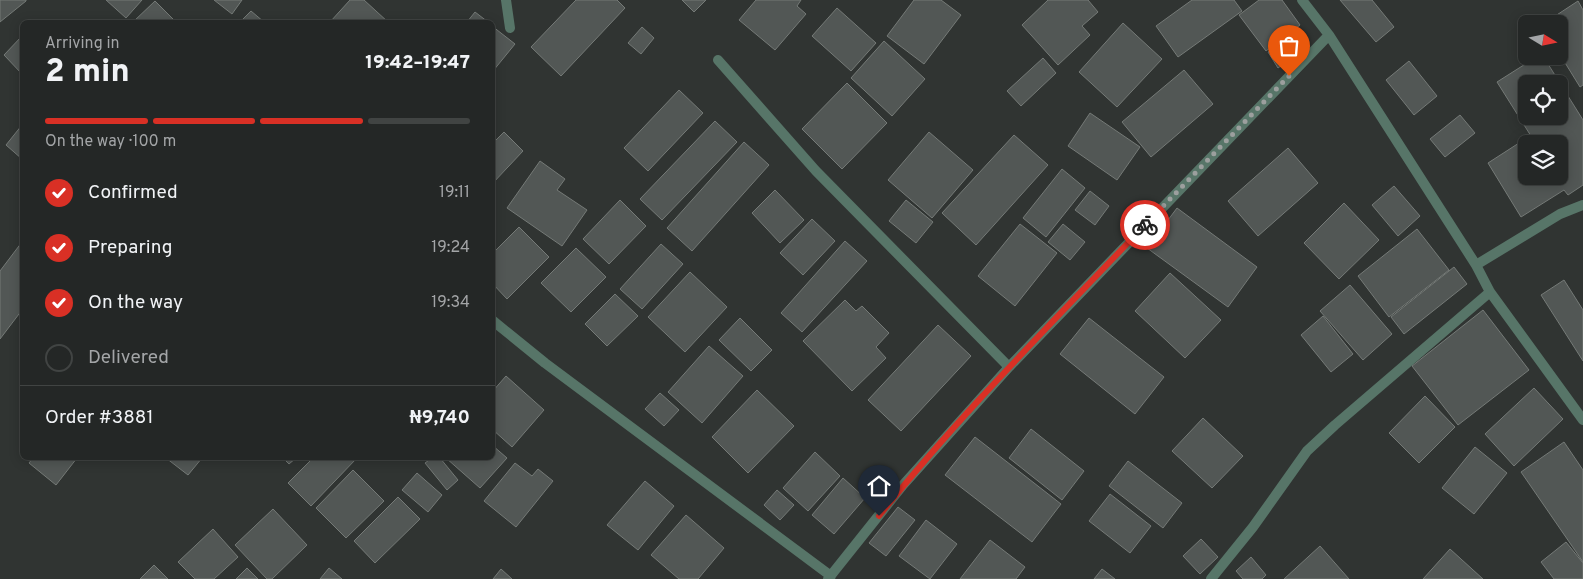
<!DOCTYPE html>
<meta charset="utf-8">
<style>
body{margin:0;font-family:Overpass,sans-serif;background:#303332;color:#f1f3f6;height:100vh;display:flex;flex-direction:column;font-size:19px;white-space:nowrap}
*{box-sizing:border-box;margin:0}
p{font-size:16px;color:#a3a5a7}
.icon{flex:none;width:28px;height:28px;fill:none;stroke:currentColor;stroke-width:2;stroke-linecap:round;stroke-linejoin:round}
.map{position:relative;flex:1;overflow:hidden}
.details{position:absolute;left:20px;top:20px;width:475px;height:440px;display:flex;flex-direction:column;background:#242726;border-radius:8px;box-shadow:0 2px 12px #0003,0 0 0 1px #414443}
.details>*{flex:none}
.needle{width:32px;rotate:100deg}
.fabs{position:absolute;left:1518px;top:15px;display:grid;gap:10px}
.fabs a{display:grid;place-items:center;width:50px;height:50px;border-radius:8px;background:#242726;box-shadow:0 2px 12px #0003,0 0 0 1px #414443;font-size:25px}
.pin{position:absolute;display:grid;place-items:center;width:42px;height:42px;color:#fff;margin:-51px -21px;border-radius:50% 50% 50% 0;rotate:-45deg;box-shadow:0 0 5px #0007}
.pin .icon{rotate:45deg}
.courier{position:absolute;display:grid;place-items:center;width:50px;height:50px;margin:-25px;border:4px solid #d93025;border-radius:50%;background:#fff;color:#222;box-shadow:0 1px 6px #0007}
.head em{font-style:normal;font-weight:800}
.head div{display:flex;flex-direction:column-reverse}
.head{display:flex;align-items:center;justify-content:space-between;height:85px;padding:0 25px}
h1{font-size:32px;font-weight:800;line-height:38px}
.bar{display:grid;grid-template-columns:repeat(4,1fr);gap:8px 5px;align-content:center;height:60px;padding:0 25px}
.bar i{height:6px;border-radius:4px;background:#414443}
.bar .selected{background:#d93025}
.bar p{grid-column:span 4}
.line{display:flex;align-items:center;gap:12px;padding:0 25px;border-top:1px solid #414443}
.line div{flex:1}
ol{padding:0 25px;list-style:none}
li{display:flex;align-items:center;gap:15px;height:55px}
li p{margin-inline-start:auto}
li .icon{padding:5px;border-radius:50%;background:#d93025;color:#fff;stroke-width:4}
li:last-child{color:#a3a5a7}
li i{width:28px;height:28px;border:2px solid #414443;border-radius:50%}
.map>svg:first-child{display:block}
.building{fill:#525755;stroke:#757a77;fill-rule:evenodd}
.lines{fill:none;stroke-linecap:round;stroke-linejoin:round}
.street{stroke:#577568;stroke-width:10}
.done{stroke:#9c9f9e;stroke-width:5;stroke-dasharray:0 9}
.route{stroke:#d93025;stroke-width:6}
</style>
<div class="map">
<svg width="1583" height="579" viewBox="0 0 1583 579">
<rect width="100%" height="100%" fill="#303432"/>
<path class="building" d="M0 0H26V1L0 22Z
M106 0H142L126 18Z
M214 0H242L232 14Z
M350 0H364L388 22H330Z
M576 0H617L625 8 561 76 531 47Z
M682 0H706L694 12Z
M756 0H801L797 6 806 14 775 50 739 20Z
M914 0H941L961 15 924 64 887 36Z
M1048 0H1088L1098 12 1082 26 1090 35 1058 65 1022 25Z
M1192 0H1234L1242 11 1178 57 1156 26Z
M1259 0H1282L1300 25 1266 51 1239 15Z
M1340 0H1372L1394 27 1376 42Z
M155 1 176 22H133Z
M1578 1 1583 10V85L1580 87 1559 53V24H1543Z
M837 8 876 43 851 71 812 36Z
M251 11 264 22H240Z
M475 12 488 22H467Z
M1123 23 1162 59 1117 107 1079 72Z
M492 26 515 44 493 71H492Z
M642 27 654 38 641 54 628 43Z
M22 36V74L4 55Z
M1289 37 1300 52 1278 68 1268 52Z
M884 41 925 79 892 116 851 78Z
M1538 56H1543L1583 120V185L1568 195 1564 190 1521 217 1488 163 1519 143 1526 155V176H1559V144H1536L1497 82ZM1526 84H1559V116H1526Z
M1043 58 1056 73 1021 106 1007 91Z
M1409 61 1437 96 1414 115 1386 80Z
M1184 70 1213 104 1151 157 1122 122Z
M847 83 887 123 842 169 802 129Z
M679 90 703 113 648 171 624 148Z
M1090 113 1140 147 1117 180 1068 146Z
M1460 115 1475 133 1445 157 1430 139Z
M715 121 737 142 662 220 640 199Z
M22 125V159L6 145Z
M504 132 523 151 492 184V144Z
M929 132 973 170 932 218 888 180Z
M1014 135 1048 165 976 245 942 213Z
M744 142 769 165 692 251 667 228Z
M1288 148 1318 183 1258 236 1228 201Z
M540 161 565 179 557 190 587 210 562 246 507 208Z
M1062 169 1085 188 1046 237 1023 218Z
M1394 186 1420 216 1398 236 1372 205Z
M775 190 804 220 780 243 752 213Z
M1090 191 1109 206 1095 225 1075 210Z
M620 200 646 226 609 264 583 239Z
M906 200 933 222 916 243 889 221Z
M1344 203 1379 240 1339 279 1304 243Z
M1177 208 1257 267 1228 307 1147 248Z
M812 219 835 241 803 275 780 253Z
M1020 224 1057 253 1015 306 978 276Z
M1063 224 1085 242 1070 260 1048 242Z
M519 227 549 257 507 299 492 283V254Z
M1417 229 1449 270 1389 317 1358 276Z
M845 241 867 261 802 332 781 313Z
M22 242V310L0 339V271Z
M661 244 683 264 642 309 620 289Z
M576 248 606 277 571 312 541 283Z
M1454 267 1467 284 1404 334 1391 317Z
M690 272 727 307 685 352 648 317Z
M1170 273 1221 320 1185 358 1135 311Z
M1564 280 1583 310V361L1541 295Z
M1350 285 1392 334 1363 360 1320 311Z
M615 294 638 316 607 346 585 324Z
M845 300 856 311 862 306 889 333 876 347 886 358 852 391 803 341Z
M1483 310 1529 370 1458 425 1412 366Z
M1323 316 1353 354 1331 372 1301 335Z
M740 318 772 350 751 371 719 340Z
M1089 318 1164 377 1135 414 1060 354Z
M938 325 971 356 901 431 868 400Z
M709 346 743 376 702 423 668 392Z
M506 376 544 410 512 447 492 429V392Z
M1534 388 1563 419 1514 466 1485 434Z
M757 390 794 426 748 473 712 437Z
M660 393 679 410 664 426 645 409Z
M1425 396 1455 427 1419 463 1389 433Z
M1203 418 1243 456 1212 488 1172 451Z
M1031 429 1084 471 1062 500 1009 458Z
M975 437 1061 504 1032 542 945 475Z
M1564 442 1583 470V562L1521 472Z
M492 445 507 458 480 488 446 458H492Z
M1475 447 1507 473 1474 514 1442 488Z
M815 452 840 476 808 511 783 488Z
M33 458H77L56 485 29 463Z
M166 458H202L188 475Z
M283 458H296L289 464Z
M313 458H354L356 459 311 506 288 483Z
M432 458H440L458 480 447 490 425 463Z
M1128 461 1182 503 1163 528 1109 486Z
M515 463 532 476 538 469 553 481 516 527 484 501Z
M353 470 384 501 346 538 316 508Z
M417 473 442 495 428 512 402 490Z
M843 478 865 498 834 534 812 515Z
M645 481 674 506 638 550 607 525Z
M777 490 794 505 780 520 764 505Z
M1110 494 1151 526 1130 553 1089 521Z
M398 497 420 519 375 563 354 541Z
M898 507 915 520 886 556 869 543Z
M273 509 307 545 272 579H267L235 545Z
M686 515 724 548 698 579H679L651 555Z
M926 520 957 544 930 579 899 556Z
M213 529 238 557 214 579H195L178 562Z
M1201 539 1218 557 1200 574 1183 556Z
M990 540 1025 567 1016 579H960Z
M1566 542 1583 563V579H1554L1541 562Z
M1320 546 1349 579H1284Z
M1450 549 1483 579H1423Z
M1251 557 1266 575 1262 579H1243L1236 571Z
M154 565 168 579H140Z
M247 568 258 579H236Z
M329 568 342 579H320Z
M501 569 512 579H493Z
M1102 569 1115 579H1094Z"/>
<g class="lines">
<path class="street" d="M506 0 510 28
M1302 0 1329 35 1476 265 1490 292 1583 420
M718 60 816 171 1009 367
M1476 265 1560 214 1583 205
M492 320 545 363 831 576
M828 579 903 485 1009 367 1329 35
M1211 579 1253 527 1307 451 1335 425 1490 292"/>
</g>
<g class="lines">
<path class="done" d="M1145 225 1289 76"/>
<path class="route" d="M879 516C961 413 1055 320 1145 225"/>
</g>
</svg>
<div class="fabs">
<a><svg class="needle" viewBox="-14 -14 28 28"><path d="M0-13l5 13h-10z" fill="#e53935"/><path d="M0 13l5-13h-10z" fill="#a3a5a7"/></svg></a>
<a><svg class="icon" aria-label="locate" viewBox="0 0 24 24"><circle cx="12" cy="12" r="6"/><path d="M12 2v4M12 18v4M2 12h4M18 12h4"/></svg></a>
<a><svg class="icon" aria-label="layers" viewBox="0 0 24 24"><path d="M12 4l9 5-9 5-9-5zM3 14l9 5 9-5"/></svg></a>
</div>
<div class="pin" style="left:1289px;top:76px;background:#ea580c"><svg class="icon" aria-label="bag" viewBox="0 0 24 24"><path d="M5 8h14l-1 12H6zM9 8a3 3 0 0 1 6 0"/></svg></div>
<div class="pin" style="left:879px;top:516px;background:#1f2937"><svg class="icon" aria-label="home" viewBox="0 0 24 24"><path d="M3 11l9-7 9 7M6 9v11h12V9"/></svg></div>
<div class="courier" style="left:1145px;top:225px"><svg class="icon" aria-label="bike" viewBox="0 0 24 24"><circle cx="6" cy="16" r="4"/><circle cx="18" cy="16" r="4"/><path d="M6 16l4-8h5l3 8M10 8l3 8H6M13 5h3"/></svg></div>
<section class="details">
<div class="head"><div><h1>2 min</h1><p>Arriving in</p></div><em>19:42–19:47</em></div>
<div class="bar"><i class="selected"></i><i class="selected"></i><i class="selected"></i><i></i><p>On the way · 100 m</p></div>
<ol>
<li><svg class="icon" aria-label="check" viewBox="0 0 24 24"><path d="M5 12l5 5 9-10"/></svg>Confirmed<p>19:11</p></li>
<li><svg class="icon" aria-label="check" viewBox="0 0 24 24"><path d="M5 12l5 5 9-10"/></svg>Preparing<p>19:24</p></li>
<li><svg class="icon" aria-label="check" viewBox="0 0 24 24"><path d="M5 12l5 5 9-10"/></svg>On the way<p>19:34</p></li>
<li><i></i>Delivered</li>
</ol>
<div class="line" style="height:65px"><div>Order #3881</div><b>₦9,740</b></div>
</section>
</div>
